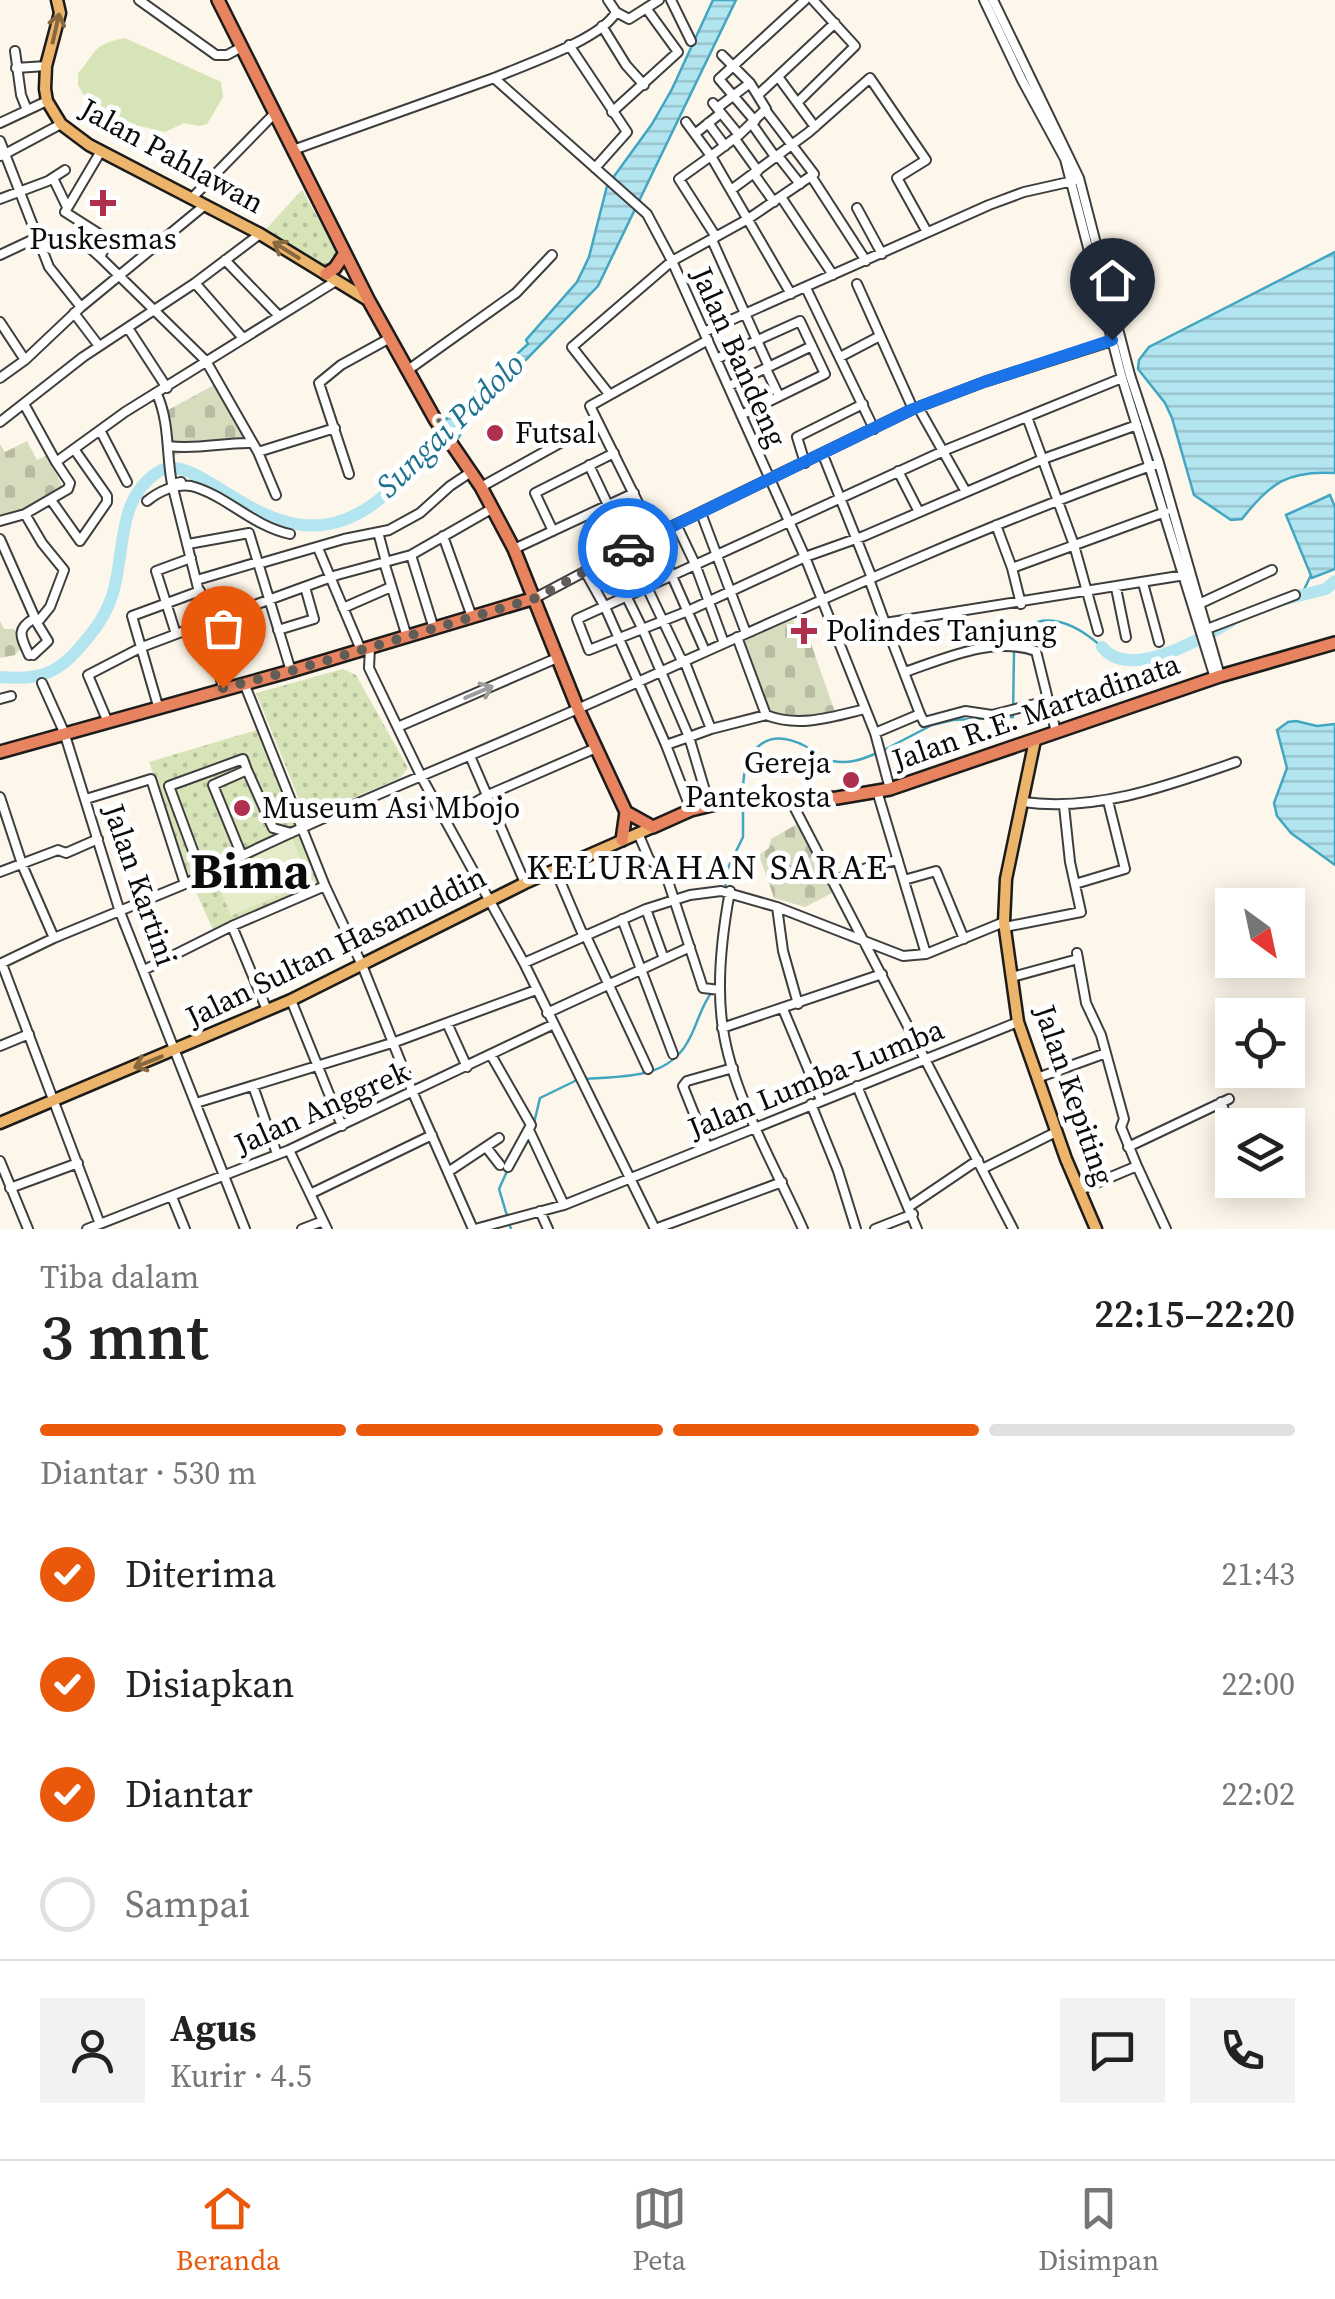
<!DOCTYPE html>
<html lang="id">
<meta charset="utf-8">
<style>
body{margin:0;font-family:"Source Serif 4",serif;background:#f2f2f2;color:#222;height:100vh;display:flex;flex-direction:column;font-size:38px;white-space:nowrap}
*{box-sizing:border-box;margin:0}
p{font-size:32px;color:#767676}
.icon{flex:none;width:55px;height:55px;fill:none;stroke:currentColor;stroke-width:2;stroke-linecap:round;stroke-linejoin:round}
.map{position:relative;height:1229px;overflow:hidden}
.details{display:flex;flex-direction:column;background:#fff;flex:1}
.details>*{flex:none}
.needle{width:65px;rotate:147deg}
.buttons{position:absolute;left:1215px;top:888px;display:grid;gap:20px}
.buttons a{display:grid;place-items:center;width:90px;height:90px;border-radius:0px;background:#fff;box-shadow:0 5px 25px #0003;font-size:50px}
.pin{position:absolute;display:grid;place-items:center;width:85px;height:85px;color:#fff;margin:-102px -42px;border-radius:50% 50% 50% 0;rotate:-45deg;box-shadow:0 0 10px #0007}
.pin .icon{rotate:45deg}
.courier{position:absolute;display:grid;place-items:center;width:100px;height:100px;margin:-50px;border:8px solid #1a73e8;border-radius:50%;background:#fff;color:#222;box-shadow:0 2px 12px #0007}
.headline em{font-style:normal;font-weight:600}
.headline div{display:flex;flex-direction:column-reverse}
.headline{display:flex;align-items:center;justify-content:space-between;height:170px;padding:0 40px}
h1{font-size:65px;font-weight:600;line-height:75px}
.bar{display:grid;grid-template-columns:repeat(4,1fr);gap:15px 10px;align-content:center;height:120px;padding:0 40px}
.bar i{height:12px;border-radius:8px;background:#e0e0e0}
.bar .on{background:#ea580c}
.bar p{grid-column:span 4}
.line{display:flex;align-items:center;gap:25px;padding:0 40px;border-top:2px solid #e0e0e0}
.line div{flex:1}
.round{display:grid;place-items:center;flex:none;width:105px;height:105px;border-radius:0px;background:#f2f2f2}
ol{padding:0 40px;list-style:none}
li{display:flex;align-items:center;gap:30px;height:110px}
li p{margin-inline-start:auto}
li .icon{padding:10px;border-radius:50%;background:#ea580c;color:#fff;stroke-width:4}
li:last-child{color:#767676}
li i{width:55px;height:55px;border:5px solid #e0e0e0;border-radius:50%}
.menu{display:flex;justify-content:space-around;align-items:center;height:140px;border-top:2px solid #e0e0e0;background:#fff;font-size:28px;color:#767676}
.menu a{display:grid;justify-items:center;gap:5px}
.menu .on{color:#ea580c}
.map>svg:first-child{display:block}
.grass{fill:#d7e4b8}
.cemetery{fill:url(#cemetery-stones)}
.park{fill:url(#park-dots)}
.pitch{fill:#e6ecc9}
.water{fill:url(#water-rules);stroke:#41a6c1;stroke-width:2.5}
.lines{fill:none;stroke-linecap:round;stroke-linejoin:round}
.stream{stroke:#41a6c1;stroke-width:2.5}
.river{stroke:#b3e5f0;stroke-width:12}
.minor-casing{stroke:#3e3e3e;stroke-width:12}
.major-casing{stroke:#1c1c1c;stroke-width:15}
.highway-casing{stroke:#1c1c1c;stroke-width:16}
.minor{stroke:#fff;stroke-width:8}
.major{stroke:#ecb56b;stroke-width:10}
.highway{stroke:#e7835e;stroke-width:11}
.oneway{stroke:#876840}
.oneway2{stroke:#9d9d9d}
.done{stroke:#605d59;stroke-width:10;stroke-dasharray:0 18}
.route{stroke:#1a73e8;stroke-width:12}
.poi-dot{fill:#ae304d;stroke:#fff;stroke-width:4}
.labels{text-anchor:middle;stroke-width:10;stroke-linejoin:round;paint-order:stroke}
.street-label{font-size:30px;fill:#0b0b0b;stroke:#fff}
.poi-label{font-size:30px;fill:#0b0b0b;stroke:#fff;text-anchor:start}
.water-label{font-size:32px;font-style:italic;fill:#207490;stroke:#fff}
.quarter-label{font-size:35px;letter-spacing:2.5px;fill:#0b0b0b;stroke:#fff}
.town-label{font-size:50px;font-weight:bold;fill:#0b0b0b;stroke:#fff}
</style>
<div class="map">
<svg width="1335" height="1229" viewBox="0 0 1335 1229">
<defs>
<pattern id="cemetery-stones" width="16" height="16" patternUnits="userSpaceOnUse" patternTransform="scale(2.5)"><rect width="16" height="16" fill="#d8dcbe"/><path d="M2 7V4a2 2 0 0 1 4 0v3zM10 15v-3a2 2 0 0 1 4 0v3z" fill="#b8bba2"/></pattern>
<pattern id="park-dots" width="8" height="8" patternUnits="userSpaceOnUse" patternTransform="scale(2.5)"><rect width="8" height="8" fill="#d7e4b8"/><path d="M2 2h.1M6 6h.1" fill="none" stroke="#b7c29d" stroke-width="1.8" stroke-linecap="round"/></pattern>
<pattern id="water-rules" width="6" height="5" patternUnits="userSpaceOnUse" patternTransform="scale(2.5)"><rect width="6" height="5" fill="#b3e5f0"/><path d="M0 2.5h6" fill="none" stroke="#99c3cc"/></pattern>
</defs>
<rect width="100%" height="100%" fill="#fdf6ea"/>
<path class="grass" d="M125 38 221 82 223 97 207 124 199 126 184 123 165 132 135 125 96 104 83 94 78 85V73C99 50 91 45 125 38Z"/>
<path class="cemetery" d="M214 385 248 440 213 443 173 456 168 410Z
M27 441 37 460 48 455 63 488 12 516 0 518V444L5 452Z
M793 620 801 640 809 638 835 712C810 718 792 723 768 712L740 641Z
M0 621 4 629H15L20 649 15 655 0 658Z
M799 823 836 891 805 907 774 898 759 855 769 848 771 839Z"/>
<path class="park" d="M302 190 340 257 329 268 265 230Z
M343 669 356 675 408 768 400 778 310 816 305 814 256 693Z
M257 730 320 885 214 932 187 872 149 762Z"/>
<path class="pitch" d="M292 837 309 882 231 916 213 873Z"/>
<path class="water" d="M713 0H736L598 286 472 415 459 437 391 490 445 420 528 344 526 340 577 282 589 257 607 186 652 124 672 89Z
M1335 252V473C1288 470 1270 483 1242 519L1231 520 1194 495 1172 418 1165 403 1138 369 1139 360 1149 347Z
M1330 495 1335 507V569L1312 578 1286 515Z
M1296 721 1317 726 1335 724V865L1291 833 1277 816 1274 803 1287 768 1277 730 1288 722Z"/>
<g class="lines">
<path class="stream" d="M1301 596 1311 575
M1015 643 1027 626C1054 611 1082 629 1102 647
M884 750 932 725 953 720 1013 717 1014 651
M743 794C742 755 762 724 805 746 815 751 820 760 832 761 849 764 861 760 877 753
M726 890 725 874 743 837V802
M584 1079C621 1076 666 1080 687 1043 697 1027 700 1007 712 992
M534 1123 540 1098 577 1080
M508 1169 499 1189 511 1229"/>
<path class="river" d="M1282 600 1326 589 1335 581
M1102 647C1129 682 1203 638 1231 621
M0 677C36 680 56 676 80 647 94 631 105 617 112 596 126 554 115 500 158 472 206 441 289 601 401 479"/>
<defs>
<path id="minor" d="M139 0 216 55H227L240 48
M671 0 691 41
M984 0 1022 80 1065 159 1122 378 1215 678
M993 0 1079 178 1130 375 1159 463 1220 676
M616 12 629 19 659 0
M602 26 626 65 644 85
M569 45 627 132 595 168
M15 51 21 95 27 110
M722 55 750 83 766 109 739 135 711 156 791 294
M16 68 46 66
M494 78C524 65 602 39 616 12L608 0
M779 78 815 127
M759 94 835 23
M798 102 855 46 813 0
M713 103 739 135
M717 108 750 83
M766 111 814 174 811 176 866 261
M612 112 678 52 646 8
M755 121 719 79 805 0
M686 122 711 156 679 179 716 237
M0 123 47 101
M708 123 725 146
M61 124 5 154 49 267 81 307
M752 124 776 158
M696 133 721 113
M735 139 758 171
M0 141 5 154 0 156
M293 150 494 78 647 214 672 261 805 557 875 733 890 789
M101 151 65 212 109 240 100 257 206 361 258 452 276 495
M778 156 800 184
M754 174 774 202
M53 178 67 207
M731 190 809 132 870 78 926 160 897 178 927 232
M781 197 833 275
M192 198 274 114
M0 199 48 181 65 170
M857 208 882 254
M712 240 769 367
M42 250 79 238 100 257
M0 255 36 238
M225 260 279 316
M195 283 243 338
M857 284 913 409
M806 288 874 429
M74 313 99 346
M0 322 25 360
M128 328 167 388
M704 332 989 205 1024 192 1073 181
M840 357 880 336
M716 359 800 321 825 374 741 415
M766 369 779 396
M408 370 516 293 552 255
M0 378 25 360 81 307 205 205
M1122 378 948 449 577 619 589 650 688 611 805 557 864 536 1043 459 1137 425
M729 386 812 346
M157 394C170 424 166 453 172 484L181 482
M609 394 572 347 672 261 748 219 811 176
M24 404 56 462
M918 407 966 492
M1027 417 1074 545 1098 631
M0 422 83 357 195 283 260 234
M100 430 127 482
M168 446C198 450 224 442 252 443
M258 452 335 428
M823 455 872 578
M805 463 797 437 863 404
M589 465 682 661
M898 471 919 512
M349 474 319 383 341 365 390 338
M481 487 598 422
M173 488 223 688
M51 500 80 541 107 502V496L74 449
M147 501C158 492 176 483 191 486 226 495 252 526 290 534
M701 513 746 633
M25 514 42 543 64 570 50 607 37 623 35 618
M0 521 25 514 68 489 70 483 56 462 125 412 336 281
M676 524 695 564 724 643
M996 525 1012 568 1021 604
M553 531 535 493 614 453
M378 532 386 562
M443 536 472 617
M0 539 35 618C15 629 21 637 29 655
M188 544 249 533 291 671
M318 548 361 650
M514 549 634 493
M411 555 434 629
M608 559 643 630 689 737 711 729
M384 562 407 637
M258 564 344 539 389 530 420 513 450 486 471 472
M1012 568 1165 512
M585 571 605 607 666 745 689 737 709 804
M869 579 885 623 1185 575
M197 580 258 562
M1143 583 1159 642
M1116 588 1126 637
M535 598 654 535 913 409 984 382 1115 340
M1199 604 1272 570
M343 608 391 587
M885 623 920 714
M1207 629 1295 595
M278 630 314 619 305 587
M176 634 156 571 191 558
M737 637 766 715C799 728 832 717 865 709
M370 647 369 668 422 778 524 963 655 1229
M705 651 654 535 590 406 708 340
M33 655 48 641 37 623
M684 660 711 729 766 715
M905 672C946 658 993 636 1036 651L1056 732
M42 683 64 732 120 912 245 1229
M244 683 325 886 362 965 413 1093 473 1229
M0 699 11 696
M158 706 132 616 200 591
M107 720 88 675 142 647 208 622 337 575 411 555 493 508
M400 726 557 658
M875 733 920 714 924 722 965 711 992 715 1047 701
M666 745 691 810
M470 756 525 883
M877 791 926 954
M0 797 23 867 54 938
M790 799 1013 1229
M1023 802C1097 812 1167 786 1236 762
M445 820 488 795 596 748
M638 833 649 859 662 870 668 881 703 988 720 990
M242 856 213 785 247 770 273 828 291 833
M555 869 583 935
M0 872 58 850 66 853 98 839
M202 875 169 786 243 759 247 770
M904 880 936 871 964 939
M832 881 877 864 898 860
M185 884C311 819 444 768 573 711 767 625 959 534 1159 463
M1075 884 1125 869 1108 801
M730 891C722 934 716 985 723 1029 733 1096 775 1166 803 1229
M777 907 783 951 798 1004
M646 909 664 959
M622 919 673 1054
M232 926 267 1010
M1005 927 1081 912 1070 862 1064 806
M585 934 648 1069
M1077 953 1086 1003 1101 1035 1124 1119 1121 1127 1137 1166
M524 963 646 909 690 895 721 891 777 907 903 956 926 954 1004 922
M0 964 54 938 185 884 151 779 86 799
M2 964 100 1224
M144 970 232 926 325 886
M1012 977 1078 959
M291 1000 342 1126
M783 1009 821 1100
M547 1013 690 947
M447 1023 467 1067
M722 1028 882 974
M0 1046 29 1034
M491 1055 531 1125 508 1167
M1037 1078 1106 1053
M253 1086 277 1154
M857 1086 917 1229
M1221 1102 1230 1126
M196 1103 395 1042 536 990
M811 1104 838 1171 856 1229
M529 1130 564 1205
M707 1146 683 1086 687 1081 733 1068
M486 1147 500 1165
M1128 1147 1229 1099
M289 1150 327 1229
M0 1161 28 1229
M982 1169 1056 1132
M448 1172 499 1138
M10 1188 78 1163
M1080 1190 1137 1166 1166 1229
M310 1194 432 1135
M172 1197 185 1229
M910 1206 978 1160
M540 1211 548 1229
M87 1229 289 1150 552 1025
M302 1229 323 1221
M475 1229 564 1205 1018 1022
M655 1229 782 1182
M875 1229 913 1214"/>
<path id="major" d="M57 0 60 13 46 66 45 89 47 101 61 124 89 145 260 234 368 300
M1035 740 1006 879 1004 922 1018 1022 1066 1159 1096 1229
M0 1123 291 1000 525 883 653 827"/>
<path id="highway" d="M218 0 369 301 436 421 481 487 514 549 578 709 626 812 622 840
M326 274 335 268 345 253
M0 752 291 671 535 598
M626 812 653 827 691 810 736 799 837 798 890 789 1220 676 1335 643"/>
</defs>
<use href="#minor" class="minor-casing"/>
<use href="#major" class="major-casing"/>
<use href="#highway" class="highway-casing"/>
<use href="#minor" class="minor"/>
<use href="#major" class="major"/>
<use href="#highway" class="highway"/>
</g>
<defs><path id="oneway-shaft" d="M-6 0H5M1.5-3L5.5 0L1.5 3" fill="none" stroke-width="1.6" stroke-linecap="round" stroke-linejoin="round" transform="scale(2.5)"/></defs>
<g class="oneway">
<use href="#oneway-shaft" transform="translate(56 28) rotate(-77)"/>
<use href="#oneway-shaft" transform="translate(286 250) rotate(-148)"/>
<use href="#oneway-shaft" transform="translate(148 1062) rotate(158)"/>
</g>
<use class="oneway2" href="#oneway-shaft" transform="translate(479 692) rotate(-23)"/>
<g class="lines">
<path class="done" d="M223 688 291 671 536 598 628 548"/>
<path class="route" d="M628 548 913 409 984 382 1112 340"/>
</g>
<g class="poi-dot">
<path d="M98 188h10v10h10v10h-10v10h-10v-10h-10v-10h10z"/>
<circle cx="495" cy="433" r="10"/>
<path d="M799 616h10v10h10v10h-10v10h-10v-10h-10v-10h10z"/>
<circle cx="851" cy="780" r="10"/>
<circle cx="242" cy="808" r="10"/>
</g>
<g class="labels">
<g class="street-label">
<text transform="translate(172 156) rotate(29)" y="10">Jalan Pahlawan</text>
<text transform="translate(739 357) rotate(66)" y="10">Jalan Bandeng</text>
<text transform="translate(1036 712) rotate(-19)" y="10">Jalan R.E. Martadinata</text>
<text transform="translate(140 885) rotate(71)" y="10">Jalan Kartini</text>
<text transform="translate(336 947) rotate(-26)" y="10">Jalan Sultan Hasanuddin</text>
<text transform="translate(816 1079) rotate(-22)" y="10">Jalan Lumba-Lumba</text>
<text transform="translate(1074 1095) rotate(71)" y="10">Jalan Kepiting</text>
<text transform="translate(322 1108) rotate(-24)" y="10">Jalan Anggrek</text>
</g>
<g class="poi-label">
<text x="103" y="249" text-anchor="middle">Puskesmas</text>
<text x="515" y="443">Futsal</text>
<text x="826" y="641">Polindes Tanjung</text>
<text x="831" y="773" text-anchor="end">Gereja<tspan x="831" dy="34">Pantekosta</tspan></text>
<text x="262" y="818">Museum Asi Mbojo</text>
</g>
<g class="water-label">
<text transform="translate(450 425) rotate(-44)" y="11">Sungai Padolo</text>
</g>
<g class="quarter-label">
<text x="708" y="879">KELURAHAN SARAE</text>
</g>
<g class="town-label">
<text x="250" y="888">Bima</text>
</g>
</g>
</svg>
<div class="buttons">
<a><svg class="needle" viewBox="-14 -14 28 28"><path d="M0-13l5 13h-10z" fill="#e53935"/><path d="M0 13l5-13h-10z" fill="#767676"/></svg></a>
<a><svg class="icon" aria-label="locate" viewBox="0 0 24 24"><circle cx="12" cy="12" r="6"/><path d="M12 2v4M12 18v4M2 12h4M18 12h4"/></svg></a>
<a><svg class="icon" aria-label="layers" viewBox="0 0 24 24"><path d="M12 4l9 5-9 5-9-5zM3 14l9 5 9-5"/></svg></a>
</div>
<div class="pin" style="left:223px;top:688px;background:#ea580c"><svg class="icon" aria-label="bag" viewBox="0 0 24 24"><path d="M5 8h14l-1 12H6zM9 8a3 3 0 0 1 6 0"/></svg></div>
<div class="pin" style="left:1112px;top:340px;background:#1f2937"><svg class="icon" aria-label="home" viewBox="0 0 24 24"><path d="M3 11l9-7 9 7M6 9v11h12V9"/></svg></div>
<div class="courier" style="left:628px;top:548px"><svg class="icon" aria-label="car" viewBox="0 0 24 24"><path d="M5 17H2v-5l4-1 3-4h7l3 4 3 1v5h-3M9 17h6M6 11h13"/><circle cx="7" cy="17" r="2"/><circle cx="17" cy="17" r="2"/></svg></div>
</div>
<section class="details">
<div class="headline"><div><h1>3 mnt</h1><p>Tiba dalam</p></div><em>22:15–22:20</em></div>
<div class="bar"><i class="on"></i><i class="on"></i><i class="on"></i><i></i><p>Diantar · 530 m</p></div>
<ol>
<li><svg class="icon" aria-label="check" viewBox="0 0 24 24"><path d="M5 12l5 5 9-10"/></svg>Diterima<p>21:43</p></li>
<li><svg class="icon" aria-label="check" viewBox="0 0 24 24"><path d="M5 12l5 5 9-10"/></svg>Disiapkan<p>22:00</p></li>
<li><svg class="icon" aria-label="check" viewBox="0 0 24 24"><path d="M5 12l5 5 9-10"/></svg>Diantar<p>22:02</p></li>
<li><i></i>Sampai</li>
</ol>
<div class="line" style="height:180px"><a class="round"><svg class="icon" aria-label="person" viewBox="0 0 24 24"><circle cx="12" cy="8" r="4"/><path d="M4 21q1-7 8-7t8 7"/></svg></a><div><b>Agus</b><p>Kurir · 4.5</p></div><a class="round"><svg class="icon" aria-label="chat" viewBox="0 0 24 24"><path d="M4 5h16v11H9l-5 4z"/></svg></a><a class="round"><svg class="icon" aria-label="phone" viewBox="0 0 24 24"><path d="M5 4h4l2 5-3 2q2 4 5 5l2-3 5 2v4C11 20 4 13 5 4z"/></svg></a></div>
</section>
<nav class="menu">
<a class="on"><svg class="icon" aria-label="home" viewBox="0 0 24 24"><path d="M3 11l9-7 9 7M6 9v11h12V9"/></svg>Beranda</a>
<a><svg class="icon" aria-label="map" viewBox="0 0 24 24"><path d="M3 6l6-2 6 2 6-2v14l-6 2-6-2-6 2zM9 4v14M15 6v14"/></svg>Peta</a>
<a><svg class="icon" aria-label="saved" viewBox="0 0 24 24"><path d="M7 4h10v16l-5-4-5 4z"/></svg>Disimpan</a>
</nav>
